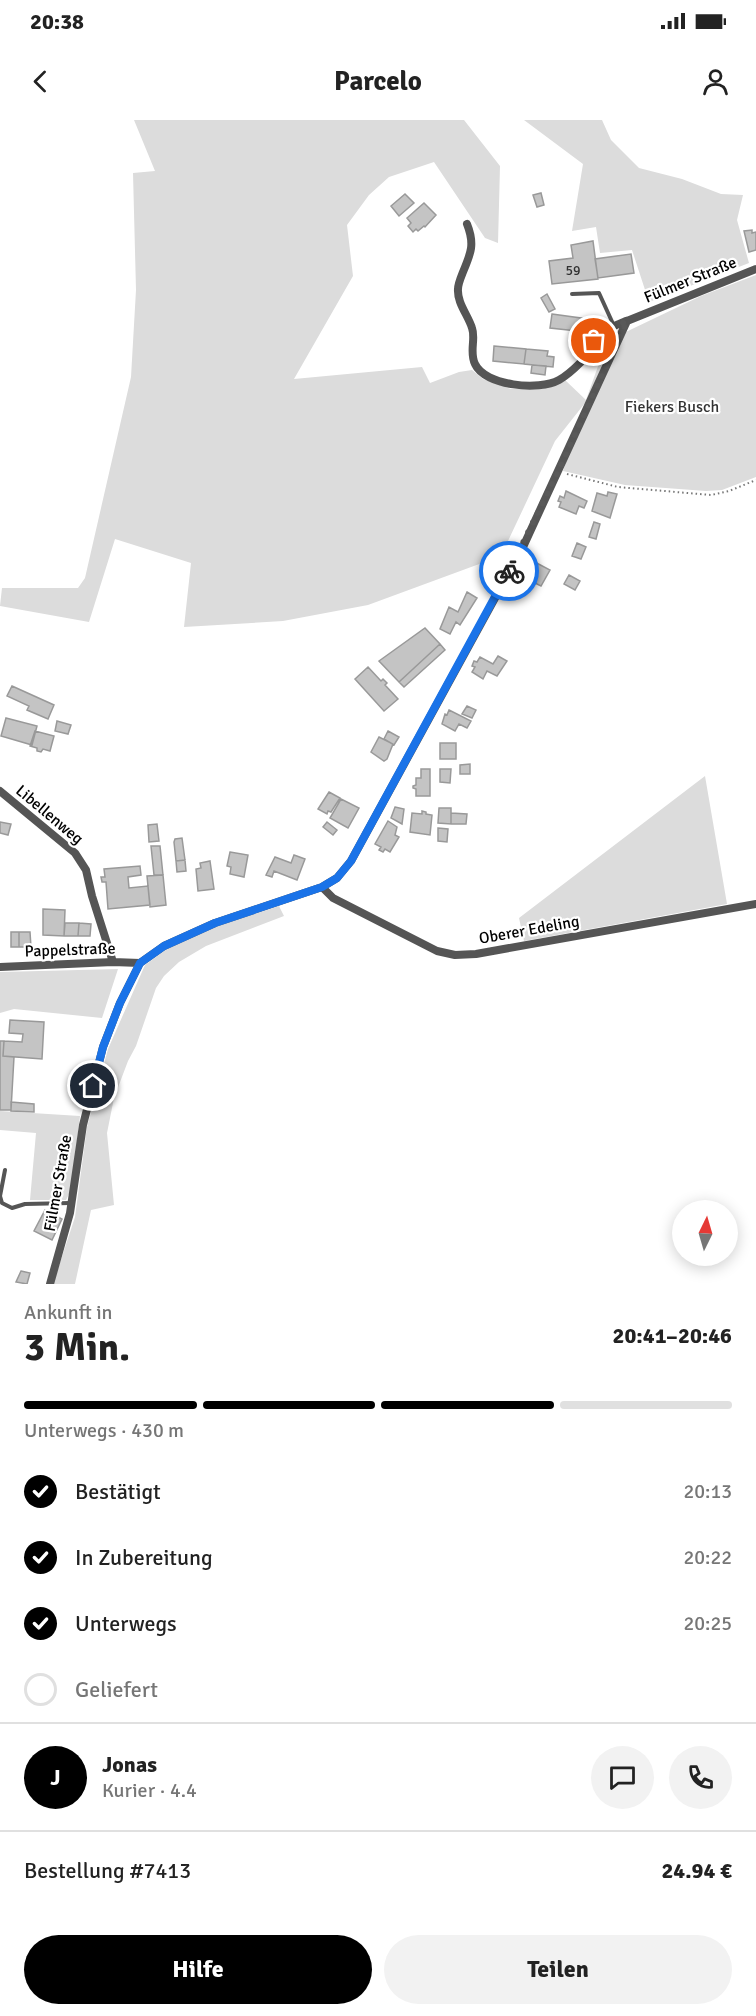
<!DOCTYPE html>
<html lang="de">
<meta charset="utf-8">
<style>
body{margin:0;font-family:Signika,sans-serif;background:#f2f2f2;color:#222;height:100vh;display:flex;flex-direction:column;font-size:22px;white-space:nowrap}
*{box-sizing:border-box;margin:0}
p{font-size:20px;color:#767676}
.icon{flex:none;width:33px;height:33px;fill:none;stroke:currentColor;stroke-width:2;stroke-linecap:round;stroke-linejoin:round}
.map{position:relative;height:1164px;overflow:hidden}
.drawer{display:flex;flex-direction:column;background:#fff;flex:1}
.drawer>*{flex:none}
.needle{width:39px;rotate:5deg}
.controls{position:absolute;left:672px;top:1080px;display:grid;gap:12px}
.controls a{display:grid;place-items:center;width:66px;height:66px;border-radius:50%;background:#fff;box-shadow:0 3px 15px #0003;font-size:30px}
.pin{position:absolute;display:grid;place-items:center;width:51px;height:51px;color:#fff;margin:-26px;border:3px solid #fff;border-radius:50%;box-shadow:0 2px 6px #0007}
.courier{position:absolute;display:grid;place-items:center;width:60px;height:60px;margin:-30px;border:4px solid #1a73e8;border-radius:50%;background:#fff;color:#222;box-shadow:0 2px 8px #0007}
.headline em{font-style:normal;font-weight:700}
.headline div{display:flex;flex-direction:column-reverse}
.headline{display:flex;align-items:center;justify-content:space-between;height:102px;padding:0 24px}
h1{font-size:39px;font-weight:700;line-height:45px}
.bar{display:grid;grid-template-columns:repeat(4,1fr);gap:9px 6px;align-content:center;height:72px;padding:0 24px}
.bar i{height:8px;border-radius:4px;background:#e0e0e0}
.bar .on{background:#000}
.bar p{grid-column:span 4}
.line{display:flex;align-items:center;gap:15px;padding:0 24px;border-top:2px solid #e0e0e0}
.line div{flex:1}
.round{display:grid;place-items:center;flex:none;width:63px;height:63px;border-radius:32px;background:#f2f2f2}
ol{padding:0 24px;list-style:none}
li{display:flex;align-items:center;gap:18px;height:66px}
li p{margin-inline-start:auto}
li .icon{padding:6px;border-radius:50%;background:#000;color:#fff;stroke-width:4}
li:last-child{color:#767676}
li i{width:33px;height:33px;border:3px solid #e0e0e0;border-radius:50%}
.primary-button{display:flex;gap:12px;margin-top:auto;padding:12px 24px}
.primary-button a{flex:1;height:69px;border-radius:36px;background:#000;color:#fff;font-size:24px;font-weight:700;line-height:69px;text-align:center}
.primary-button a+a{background:#f2f2f2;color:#222}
.status{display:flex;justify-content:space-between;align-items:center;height:42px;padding:0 30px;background:#fff;direction:ltr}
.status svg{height:16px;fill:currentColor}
header{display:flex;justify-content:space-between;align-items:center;height:78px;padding:0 24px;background:#fff;font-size:27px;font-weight:700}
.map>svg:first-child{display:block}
.green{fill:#dcdcdc}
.building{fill:#c4c4c4;stroke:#999;stroke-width:1.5}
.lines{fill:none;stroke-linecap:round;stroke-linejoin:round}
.path{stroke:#777;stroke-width:2;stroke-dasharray:1.5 3;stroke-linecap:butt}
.lane{stroke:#555;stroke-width:4}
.street{stroke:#555;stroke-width:8}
.done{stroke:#595959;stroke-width:6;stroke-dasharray:0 10.8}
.route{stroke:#1a73e8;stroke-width:8}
.labels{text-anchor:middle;stroke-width:4.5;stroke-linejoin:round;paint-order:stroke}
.number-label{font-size:14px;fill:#313131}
.street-label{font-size:16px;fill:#000;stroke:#fff}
.park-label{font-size:16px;fill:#333;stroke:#fff}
</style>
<div class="status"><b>20:38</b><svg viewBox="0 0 49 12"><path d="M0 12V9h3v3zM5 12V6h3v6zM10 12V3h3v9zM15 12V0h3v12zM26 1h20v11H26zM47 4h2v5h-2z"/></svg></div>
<header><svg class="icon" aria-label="back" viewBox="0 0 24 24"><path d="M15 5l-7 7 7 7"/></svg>Parcelo<svg class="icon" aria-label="person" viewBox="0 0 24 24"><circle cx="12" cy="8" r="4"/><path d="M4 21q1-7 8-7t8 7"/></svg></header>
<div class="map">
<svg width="756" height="1164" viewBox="0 0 756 1164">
<rect width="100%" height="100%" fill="#fff"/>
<path class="green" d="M134 0H464L500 46 498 123 485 118 434 42 389 57 369 75 347 105 353 156 294 259 422 247 430 263 459 252 472 250 483 259 511 269H542L565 260 586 280 607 221 701 176 756 155V357L722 370 706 371 625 365 563 351 585 283 555 321 501 436 368 485 283 501 184 507 191 443 115 419 89 502 0 486 2 468H78L85 458 131 257 136 170 133 53 155 51Z
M524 0H602L611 20 639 48 682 59 721 74 743 75 737 100 749 143 649 182 632 130 600 133 596 107 572 111 583 44Z
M705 656 727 784 524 821 519 798Z
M279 786 284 796 206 826 179 842 164 856 156 868 136 926 128 941 114 978 107 1013 114 1085 91 1090 75 1164H53L75 1097 87 1007 108 929 145 845 167 829 218 806Z
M118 849 102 898 14 889 0 893V852Z
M0 991 80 996 71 1070 66 1080H30L36 1013 0 1010Z"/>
<path class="building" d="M541 73 544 85 537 87 533 75Z
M405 74 414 83 399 96 391 86Z
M424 83 436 95 425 107 424 106 418 111 416 109 413 112 408 106 411 103 407 98Z
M752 110V113L756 112V130L749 132 744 111Z
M593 121 598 159 552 164 549 141 573 138 571 125Z
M631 134 634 153 598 158 595 139Z
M547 174 555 189 549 192 541 178Z
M552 194 588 199 586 212 550 208Z
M494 226 526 229 524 244 493 241Z
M526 229 548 231 547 236 554 237 553 247 524 244Z
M532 245 546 246 545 255 531 253Z
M566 371 587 381 584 388 579 386 576 394 559 387 561 382 558 381 560 376 564 378Z
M608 372 617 374 610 398 592 391 597 373 607 376Z
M594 402 600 404 596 419 589 417Z
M577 423 586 427 581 439 572 436Z
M531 440 550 450 541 466 533 462 528 471 519 467Z
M569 455 580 461 575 470 564 464Z
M467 472 477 478 460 505 456 502 450 514 440 509 449 487 458 492Z
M425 508 440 524 399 562 379 541Z
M440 524 445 530 404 567 399 562Z
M498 536 507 541 497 556 487 551 483 559 472 552 475 547 472 546 474 541 477 542 480 537 493 544Z
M368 547 381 561 383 559 387 563 385 565 398 579 384 591 355 559Z
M12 566 54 585 48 599 27 590 29 586 7 576Z
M467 586 476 590 472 598 462 594Z
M449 590 471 601 467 608 459 604 455 611 442 604 445 594 447 595Z
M6 598 37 606 32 625 1 616Z
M57 601 71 605 68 614 55 611Z
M35 611 54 616 50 631 43 629 41 632 37 631V628L30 626Z
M388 611 399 617 394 625 384 619Z
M379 617 393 624 387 639 384 641 371 632Z
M440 623H456V639H440Z
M470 644V654H460V645Z
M421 649H430V676H416V669L413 668V666L416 665V658H421Z
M440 649H451L450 663 440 662Z
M329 672 340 678 331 692 328 691 327 694 318 689Z
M341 679 359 688 348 708 330 698Z
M395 687 404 689 402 704 391 698Z
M439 688H451V704L438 703Z
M422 691 426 692V694L432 695 430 715 410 712 412 693 422 694Z
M451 693 467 694 466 704H451Z
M388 701 397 707 395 715 399 717 390 732 385 729 383 732 379 730 381 727 375 724Z
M0 702 11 704 8 715 0 713Z
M327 702 337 710 333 715 323 707Z
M157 704 159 721 149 722 148 705Z
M438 708 448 709 447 722 438 721Z
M182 718 185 740 176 741 174 722 175 719Z
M151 726H160L163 755H154Z
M230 732 248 735 244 757 230 754 231 747 227 746Z
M294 735 305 739 297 760 274 751 272 757 266 755 275 737 291 743Z
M185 740 186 751 177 752 176 741Z
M210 741 214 769 198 771 196 749 201 748 200 743Z
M140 746 141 755 128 757 129 768 148 766 150 785 108 789 106 762H102L101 757H105L104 749Z
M163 755 166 785 150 787 147 756Z
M43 789 65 790 64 816 43 815Z
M65 803H79L78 816H64Z
M79 803 91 804 90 816H78Z
M11 812H19V827H11Z
M19 812H30L31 827H19Z
M10 900 44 902 42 939 3 936 4 921 22 922 23 914 9 913Z
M0 921H4L3 936 14 937 11 990H0Z
M11 982 34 984V992L11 991Z
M45 1090 62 1099 52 1120 34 1111Z
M21 1151 30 1153 27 1164 16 1162Z"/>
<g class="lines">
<path class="path" d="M567 354 618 367 711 375 729 371 756 360"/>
<path class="lane" d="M572 174 599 173 614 206
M5 1050 0 1076 2 1083 12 1088 25 1084 70 1083"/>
<path class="street" d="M467 104C475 124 471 133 463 152 461 157 458 164 458 169 457 183 468 195 472 208 476 219 469 232 475 244 485 266 539 271 559 260 566 256 575 248 580 243 588 234 592 221 602 213 608 208 619 204 626 201
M0 671 75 733 86 750 92 776 113 842
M322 767 333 778 437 831 455 835 476 834 756 784
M0 847 113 842 140 843
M50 1164 70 1093 83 1005 103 927 120 883 140 843 164 826 215 803 322 767 337 758 351 741 523 427 627 201 756 149"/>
</g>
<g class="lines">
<path class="done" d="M509 451 558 352 627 201 603 212 594 221"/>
<path class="route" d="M93 966 103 927 120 883 140 843 164 826 215 803 322 767 337 758 351 741 509 451"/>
</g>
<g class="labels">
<g class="number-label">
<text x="573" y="155">59</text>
</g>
<g class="street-label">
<text transform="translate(690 159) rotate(-22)" y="6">Fülmer Straße</text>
<text transform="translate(50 694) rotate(40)" y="6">Libellenweg</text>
<text transform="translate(529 809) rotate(-10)" y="6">Oberer Edeling</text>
<text transform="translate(70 829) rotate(-2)" y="6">Pappelstraße</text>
<text transform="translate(57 1063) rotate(-80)" y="6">Fülmer Straße</text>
</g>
<g class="park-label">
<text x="672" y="292">Fiekers Busch</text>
</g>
</g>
</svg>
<div class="controls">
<a><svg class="needle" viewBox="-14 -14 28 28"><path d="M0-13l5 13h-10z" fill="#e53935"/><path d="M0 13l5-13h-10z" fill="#767676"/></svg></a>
</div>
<div class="pin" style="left:594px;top:221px;background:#ea580c"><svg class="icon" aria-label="bag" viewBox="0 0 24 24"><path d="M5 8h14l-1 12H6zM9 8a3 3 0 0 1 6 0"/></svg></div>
<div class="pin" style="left:93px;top:966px;background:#1f2937"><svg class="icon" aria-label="home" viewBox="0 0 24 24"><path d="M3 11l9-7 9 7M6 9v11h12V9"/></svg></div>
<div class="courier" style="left:509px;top:451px"><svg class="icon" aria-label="bike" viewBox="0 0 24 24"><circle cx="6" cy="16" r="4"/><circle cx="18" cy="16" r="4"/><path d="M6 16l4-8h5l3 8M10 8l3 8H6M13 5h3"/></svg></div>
</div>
<section class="drawer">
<div class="headline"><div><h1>3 Min.</h1><p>Ankunft in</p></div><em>20:41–20:46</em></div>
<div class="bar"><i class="on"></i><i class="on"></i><i class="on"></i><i></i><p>Unterwegs · 430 m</p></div>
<ol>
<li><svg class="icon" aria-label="check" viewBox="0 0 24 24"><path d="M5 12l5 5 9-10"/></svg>Bestätigt<p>20:13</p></li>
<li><svg class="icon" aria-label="check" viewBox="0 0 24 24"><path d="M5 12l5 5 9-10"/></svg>In Zubereitung<p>20:22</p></li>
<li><svg class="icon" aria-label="check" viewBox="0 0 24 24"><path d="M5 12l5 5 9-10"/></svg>Unterwegs<p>20:25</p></li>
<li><i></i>Geliefert</li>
</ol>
<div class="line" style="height:108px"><b class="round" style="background:#000;color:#fff">J</b><div><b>Jonas</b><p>Kurier · 4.4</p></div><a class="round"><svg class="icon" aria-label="chat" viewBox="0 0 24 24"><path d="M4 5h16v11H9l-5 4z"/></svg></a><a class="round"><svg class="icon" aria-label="phone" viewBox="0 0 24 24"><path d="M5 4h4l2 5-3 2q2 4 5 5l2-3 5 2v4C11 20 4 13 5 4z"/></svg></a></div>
<div class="line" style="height:78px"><div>Bestellung #7413</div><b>24.94 €</b></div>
<div class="primary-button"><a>Hilfe</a><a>Teilen</a></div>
</section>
